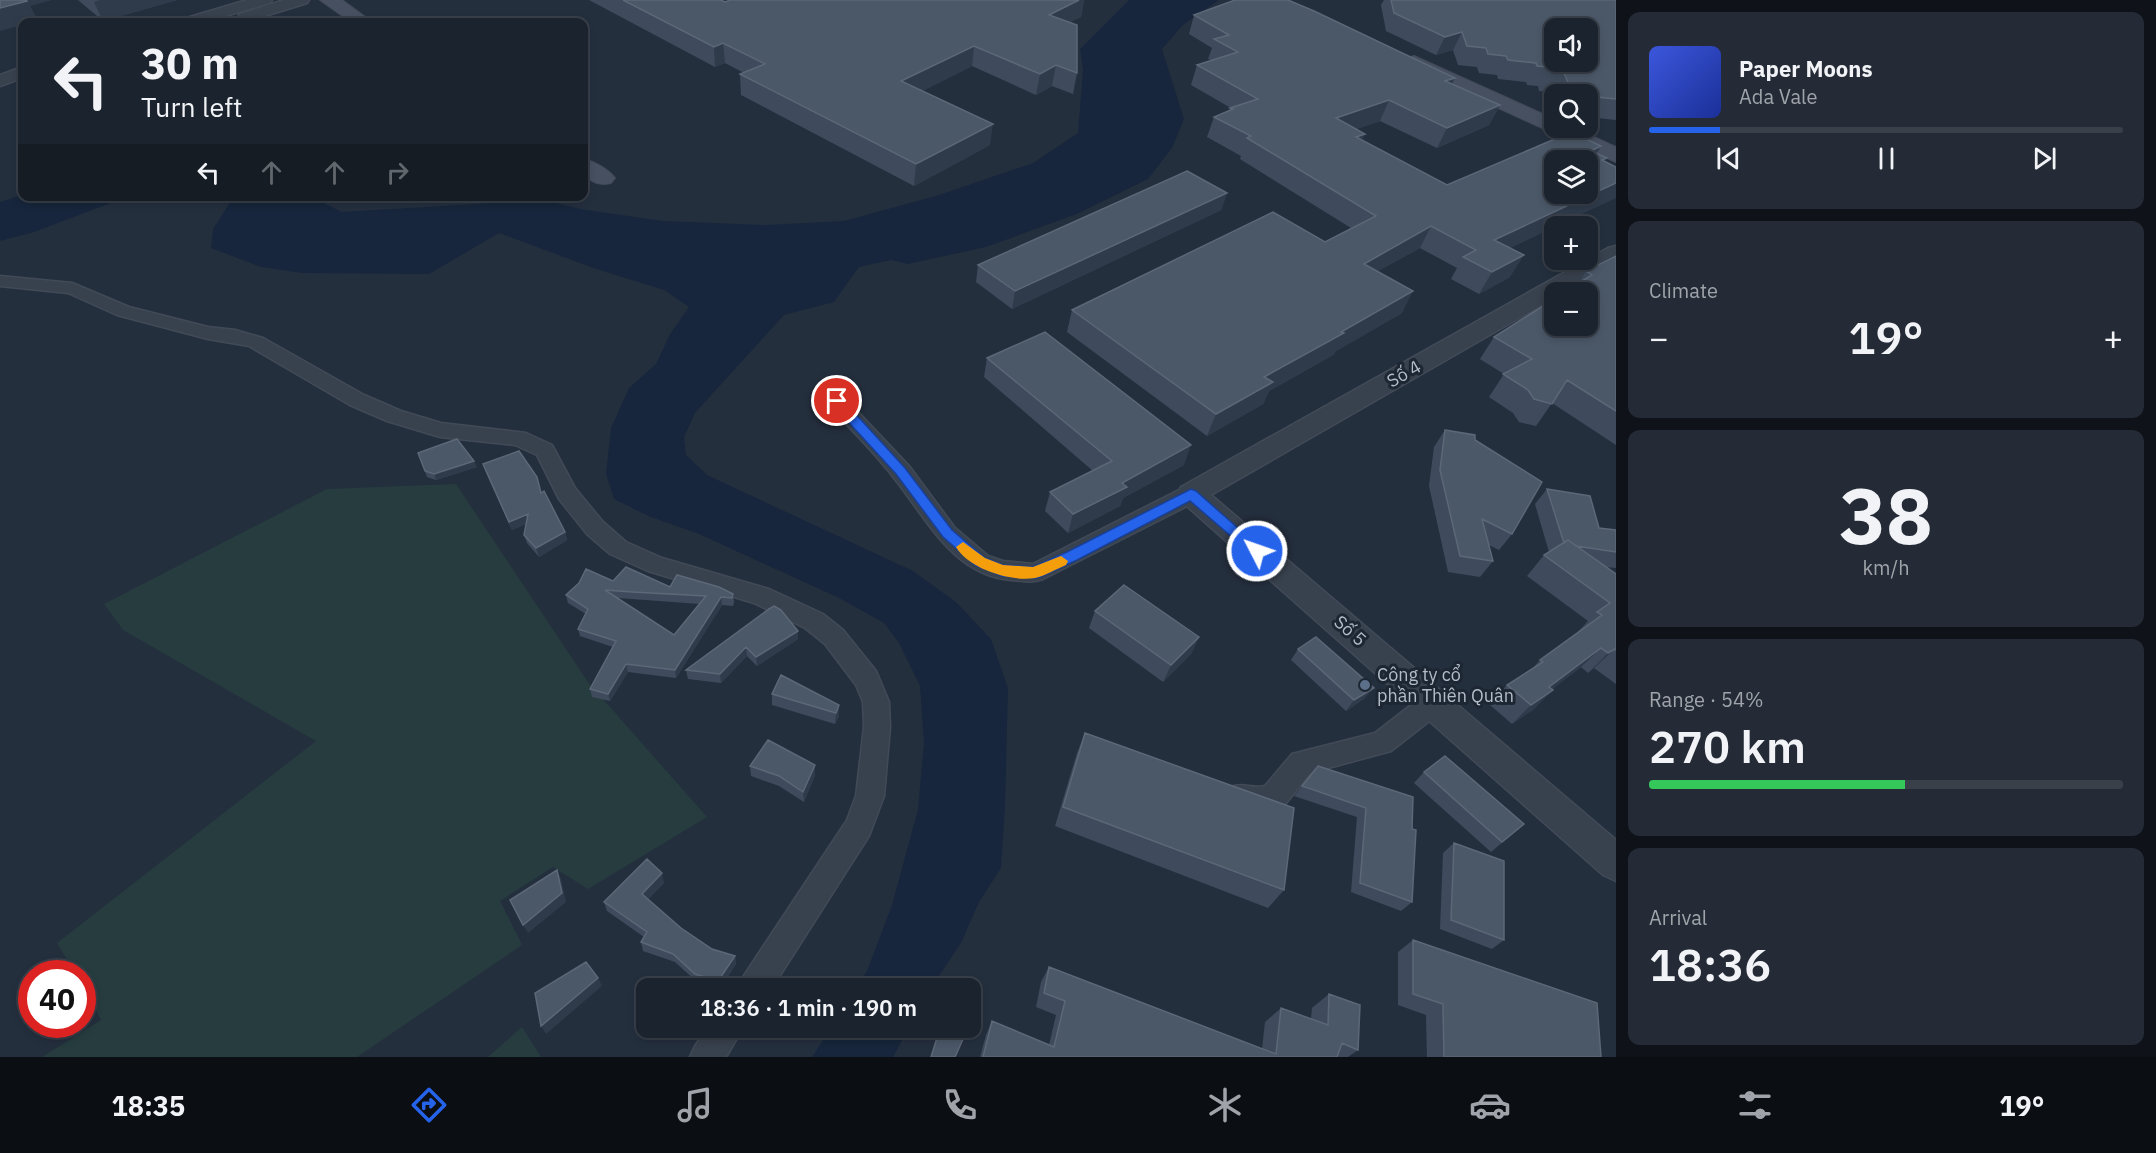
<!DOCTYPE html>
<meta charset="utf-8">
<style>
body{margin:0;font-family:"IBM Plex Sans",sans-serif;background:#242b36;color:#f1f3f6;height:100vh;display:flex;flex-direction:column;font-size:22px;white-space:nowrap}
*{box-sizing:border-box;margin:0}
p{font-size:20px;color:#a0a4aa}
.icon{flex:none;width:33px;height:33px;fill:none;stroke:currentColor;stroke-width:2;stroke-linecap:round;stroke-linejoin:round}
.map{position:relative;flex:1;overflow:hidden}
.side{display:flex;flex-direction:column;gap:12px;padding:12px;background:#0f1319;width:540px}
.side>*{flex:none}
.top-card{position:absolute;left:18px;top:18px;width:570px;height:183px;border-radius:12px;box-shadow:0 3px 9px #0003,0 0 0 2px #39404a;background:#1b232e;color:#f1f3f6;overflow:hidden}
.tools{position:absolute;left:1544px;top:18px;display:grid;gap:12px}
.tools a{display:grid;place-items:center;width:54px;height:54px;border-radius:12px;background:#1b232e;box-shadow:0 3px 9px #0003,0 0 0 2px #39404a;font-size:30px}
.speed{position:absolute;left:18px;top:960px;display:flex;gap:12px;font-size:30px;font-weight:700;text-align:center}
.speed>*{display:grid;place-content:center;width:78px;height:78px;border-radius:50%;background:#1b232e;box-shadow:0 3px 9px #0003,0 0 0 2px #39404a;line-height:1}
.speed .limit{border:9px solid #d22;background:#fff;color:#111}
.pin{position:absolute;display:grid;place-items:center;width:51px;height:51px;color:#fff;margin:-26px;border:3px solid #fff;border-radius:50%;box-shadow:0 2px 6px #0007}
.me{position:absolute;width:66px;margin:-33px;rotate:311deg;stroke-linejoin:round;filter:drop-shadow(0 0 4px #0008)}
.turn{display:flex;align-items:center;gap:21px;height:126px;padding:0 24px;font-size:27px}
.turn .icon{width:78px;height:78px;stroke-width:2.5}
.turn b{display:block;font-size:42px;line-height:51px}
.lanes{display:flex;align-items:center;height:57px;padding:0 24px;background:#0003;justify-content:center;gap:30px;direction:ltr}
.lanes .off{opacity:.35}
.big{font-size:45px;font-weight:600;line-height:1.1}
.side .card{flex:1;display:flex;flex-direction:column;justify-content:center;gap:9px;min-width:0;padding:0 21px;border-radius:12px;background:#242b36}
.side .dial{align-items:center;gap:0}
.dial b{font-size:78px;line-height:1}
.song{display:flex;align-items:center;gap:18px}
.cover{width:72px;height:72px;border-radius:9px;background:linear-gradient(135deg,hsl(230 70% 55%),hsl(230 70% 35%))}
.played{height:6px;border-radius:3px;background:linear-gradient(90deg,#2563eb 15%,#39404a 15%)}
.keys{display:flex;justify-content:space-around;direction:ltr}
.heat{display:flex;justify-content:space-between;align-items:center;font-size:33px;direction:ltr}
.charge{height:9px;border-radius:4px;background:linear-gradient(90deg,#34c759 54%,#39404a 0)}
.trip{position:absolute;left:636px;top:978px;width:345px;height:60px;border-radius:12px;background:#1b232e;box-shadow:0 3px 9px #0003,0 0 0 2px #39404a;font-weight:600;line-height:60px;text-align:center}
.tabs{display:flex;height:96px;justify-content:space-around;align-items:center;background:#0b0e12;color:#a0a4aa}
.tabs .icon{width:42px;height:42px}
.tabs .active{color:#2563eb}
.tabs b{font-size:27px;color:#f1f3f6}
main{display:flex;flex:1;min-height:0}
.map>svg:first-child{display:block}
.green{fill:#263c3f}
.water{fill:#17263c}
.lines{fill:none;stroke-linecap:round;stroke-linejoin:round}
.minor-casing{stroke:#414a57;stroke-width:3}
.tertiary-casing{stroke:#414a57;stroke-width:3}
.secondary-casing{stroke:#414a57;stroke-width:2}
.minor{fill:#38414e;fill-rule:evenodd}
.tertiary{fill:#38414e;fill-rule:evenodd}
.secondary{fill:#465061;fill-rule:evenodd}
.wall{fill:#3f4b5c;fill-rule:evenodd}
.shaded-wall{fill:#2f3b4b}
.building{fill:#4b5868;stroke:#5c6777;stroke-width:1.5;fill-rule:evenodd}
.route{fill:#2563eb;stroke:#184099;stroke-width:1.5}
.slow{fill:#f59e0b}
.service-dot{fill:#5c6f8a;stroke:#1d2633;stroke-width:2}
.labels{text-anchor:middle;stroke-width:6;stroke-linejoin:round;paint-order:stroke}
.street-label{font-size:18px;fill:#b4bcc9;stroke:#1d2633}
.poi-label{font-size:18px;fill:#b4bcc9;stroke:#1d2633;text-anchor:start}
</style>
<main>
<div class="map">
<svg width="1616" height="1057" viewBox="0 0 1616 1057">
<rect width="100%" height="100%" fill="#242f3e"/>
<!-- green -->
<path class="green" d="M456,484L588,682L707,817L588,889L553,867L500,901L522,945L357,1057H42L101,1020L83,987L82,974L75,973L57,943L316,741L123,630L104,604L327,489Z
M522,1027L541,1057H488Z"/>
<!-- water -->
<path class="water" d="M1129,0H1219L1183,25L1162,49L1184,119L1172,148L1148,179L1077,214L986,247L908,264L891,260L859,267L834,302L784,315L695,413L684,437L686,455L707,475L913,571L956,602L991,639L1008,688L1005,808L1001,868L979,902L961,943L931,988H856L867,971L892,905L918,809L924,743L920,686L899,643L884,623L839,598L699,534L648,516L614,499L606,474L611,428L629,388L656,364L670,334L689,307L664,290L596,269L499,233L429,274L302,273L261,267L211,248L213,229L234,196L320,197L324,203L342,212L545,200L580,209L663,221L766,225L844,221L939,195L1033,163L1078,133L1083,70L1080,49Z
M22,195V196L127,197L34,232L0,241V202Z
M831,1028H909L893,1057H812Z"/>
<g class="lines">
<!-- minor casing -->
<g class="minor-casing">
<path id="minor" d="M0,276L72,283L129,307L208,327L235,330L263,338L364,395L401,411L441,423L526,433L552,445L575,488L603,522L626,542L662,558L769,589L823,614L843,630L876,671L889,702L890,727L884,796L869,836L772,988H738L743,977L847,820L856,796L864,727L863,702L856,685L825,644L805,628L754,603L648,571L610,554L587,534L559,499L537,455L515,445L440,437L387,421L350,405L249,346L208,339L117,315L68,293L0,286Z
M836,394L843,396L909,466L955,528L988,556L1003,561L1033,564L1183,488L1191,486L1199,488L1202,494L1199,500L1043,579C1033,583 1023,581 1011,580C953,575 927,519 894,478C874,452 851,429 829,406L826,401L829,396Z
M1433,692L1442,695L1446,703L1442,711L1391,751L1310,773L1283,807L1255,814L1230,805L1226,796L1230,787C1244,782 1251,789 1265,786L1292,754L1375,733L1424,695Z
M708,1028H743L726,1057H690L695,1046Z"/>
</g>
<!-- tertiary casing -->
<g class="tertiary-casing">
<path id="tertiary" d="M247,0H272L270,3L205,22H181L183,19Z
M284,0H309L307,3L246,22L238,17L240,14Z
M22,67V78L0,86V75Z
M1616,246V262L1563,292H1554V298L1211,495L1616,840V881L1603,875L1181,501L1177,494L1181,487L1608,248Z"/>
</g>
<!-- secondary casing -->
<g class="secondary-casing">
<path id="secondary" d="M320,0H342L372,22H351Z
M1414,56L1554,119V128H1574L1616,147V162L1407,66L1404,62L1407,58Z
M584,159C595,162 608,169 615,178L611,183C599,186 593,182 584,176Z"/>
</g>
<!-- minor -->
<use href="#minor" class="minor"/>
<!-- tertiary -->
<use href="#tertiary" class="tertiary"/>
<!-- secondary -->
<use href="#secondary" class="secondary"/>
</g>
<!-- wall -->
<path class="wall" d="M78,0H177L103,21Z
M589,0H721L725,2L1084,0L1081,17L1069,22L1077,73L1073,94L1052,86L1036,95L972,66L922,91L990,145L914,186L741,95L740,74L744,73L725,63L715,67Z
M1384,0H1616V120L1587,117V94H1554V92L1539,91L1538,86L1527,85L1526,82L1498,79L1497,75L1479,73L1477,67L1458,65L1453,50L1436,55L1386,31L1381,5Z
M1194,15L1452,84L1500,105L1489,125L1437,148L1380,121L1356,129L1362,140L1447,185L1601,146L1554,227L1510,248V277L1479,294L1451,279L1457,268L1420,248L1378,271L1402,313L1336,351L1333,355L1269,391L1263,404L1207,436L1067,332L1072,310L1325,242L1351,228L1240,159L1241,156L1207,137L1214,117L1229,111L1231,108L1191,85L1197,65L1211,60L1208,59L1212,48L1189,34Z
M1227,193L1221,210L1012,309L976,282L978,265Z
M1616,256V445L1552,403L1536,426L1519,422L1513,413L1489,397L1504,374L1480,359L1494,337L1578,284L1586,271Z
M987,358L1184,465L1123,498L1120,506L1068,533L1045,511L1050,492L1093,471L984,377Z
M1445,430L1512,534L1499,550L1489,545L1493,561L1480,577L1448,572L1429,486L1434,447Z
M418,453L477,467L436,480L427,477Z
M483,464L541,493L565,532L567,540L539,557L527,543L524,535L526,524L512,530L486,473Z
M1547,489L1599,528L1616,530V568L1606,567L1616,574V684L1594,668L1588,673L1581,667L1552,689L1534,709L1512,724L1489,704L1507,685L1531,670L1540,660L1579,632H1578L1588,621L1527,576L1544,555L1549,552L1535,504Z
M613,581L733,594L734,602L733,606L722,605L676,678L628,672L610,701L592,697L590,689L613,647L580,636L578,629L586,614L568,603L566,595ZM618,598L700,604L674,635Z
M769,609L798,631V639L757,666L747,656L721,683L688,679L686,670Z
M1095,611L1199,637L1191,654L1163,682L1089,628Z
M1298,649L1365,698L1346,711L1291,660Z
M772,694L839,705V716L835,724L772,705Z
M1085,733L1284,890L1268,908L1055,826L1077,753Z
M815,765V775L804,802L779,786L751,776L750,766Z
M1318,766L1412,829V902L1401,911L1351,892L1357,817L1294,796Z
M1424,772L1524,824L1491,852L1414,783Z
M1454,843L1504,940L1492,949L1440,929L1443,853Z
M664,883L648,899L681,928L712,949L735,956L736,964L720,988H717L697,982L675,962L643,951L641,942L644,937L607,911L604,902Z
M1413,940L1601,1057H1427L1426,1015L1398,1005V952Z
M1049,967L1262,1049L1265,1022L1281,1008L1311,1019L1312,1008L1329,994L1358,1050L1348,1057H980L986,1035L992,1021L1049,1045L1056,1015L1036,1007L1041,982Z"/>
<!-- shaded-wall -->
<path class="shaded-wall" d="M19,0H52L30,6L38,20L30,22H22V25L0,31V8Z
M100,0H177L103,21L94,2Z
M1065,0H1084L1081,17L1045,35L1049,15Z
M1462,32L1453,50L1436,55L1445,37Z
M723,43L725,63L715,67L714,47Z
M974,46L972,66L900,102L901,81Z
M1056,65L1052,86L1036,95L1040,74Z
M1455,78L1445,98V81Z
M1389,100L1380,121L1328,139L1336,118Z
M1500,105L1489,125L1437,148L1447,128Z
M993,124L990,145L914,186L916,164Z
M1365,134L1356,155V137Z
M1601,146L1588,167L1591,151Z
M1616,183V198L1556,226H1554V227L1482,261L1494,240Z
M1227,193L1221,210L1012,309L1015,291Z
M1431,226L1420,248L1353,285L1364,264Z
M1524,255L1510,277L1479,294L1492,272Z
M1413,291L1402,313L1336,351L1333,355L1269,391L1263,404L1207,436L1216,414L1264,377L1341,332Z
M1191,445L1184,465L1123,498L1120,506L1068,533L1073,514L1122,483Z
M474,461L477,467L436,480L434,474Z
M528,514L530,522L512,530L509,522Z
M565,532L567,540L539,557L536,548Z
M721,597L722,605L676,678L675,670Z
M798,631V639L757,666L756,657Z
M1199,637L1191,654L1163,682L1171,665Z
M746,647L747,656L721,683L720,674Z
M1601,648L1581,667L1533,704L1553,690L1534,709L1512,724L1549,687Z
M1615,649L1594,668L1588,673L1608,653Z
M626,664L628,672L610,701L608,694Z
M1374,688L1365,698L1346,711L1354,700Z
M839,705V716L835,724L836,713Z
M815,765V775L804,802L803,792Z
M557,870L561,879L566,902L528,933L523,925Z
M662,873L664,883L645,903L642,894Z
M735,956L736,964L719,988L718,981Z
M598,978L602,986L546,1034L541,1026Z"/>
<!-- building -->
<path class="building" d="M0,0H26L27,1L0,8Z
M623,0H721L725,2L730,0H1079L1049,15L1077,25V73L1056,65L1040,74L974,46L901,81L993,124L916,164L740,74L765,64L723,43L714,47Z
M1235,0H1288L1314,11L1455,78L1445,81L1500,105L1447,128L1389,100L1336,118L1365,134L1356,137L1447,185L1571,132L1601,146L1591,151L1607,158L1602,160L1616,167V183L1494,240L1524,255L1492,272L1463,257L1476,250L1431,226L1364,264L1413,291L1341,332L1344,333L1264,377L1273,382L1216,414L1072,310L1273,212L1325,242L1376,216L1247,138L1251,136L1214,117L1233,109L1230,108L1258,99L1197,65L1238,52L1214,39L1229,35L1194,15ZM1554,160H1587V194H1554Z
M1391,0H1616V99L1587,96V94H1573L1564,73L1550,72L1548,67L1537,66L1536,63L1508,60L1506,56L1488,54L1486,48L1467,46L1462,32L1445,37L1394,13ZM1554,28H1587V62H1554Z
M1187,171L1227,193L1015,291L978,265Z
M1616,256V411L1567,380L1552,404L1534,399L1528,390L1503,374L1532,359L1494,337L1554,299V326H1587V292H1564L1592,275L1586,271Z
M1045,332L1191,445L1122,483L1127,487L1073,514L1050,492L1112,461L987,358Z
M1445,430L1475,435V440L1542,482L1512,534L1482,519L1493,561L1460,556L1440,470Z
M457,439L474,461L434,474L425,471L418,453Z
M519,451L537,477L541,493L544,491L565,532L536,548L524,535L528,514L509,522L483,464Z
M1547,489L1590,496L1599,528L1616,530V552L1576,546L1568,540L1564,543Z
M1568,540L1616,574V650L1615,649L1608,653L1601,648L1549,687L1553,690L1531,705L1507,685L1543,662L1540,660L1602,615L1597,612L1610,603L1544,555Z
M626,567L670,587L677,575L719,587L733,594L732,598L721,597L675,670L626,664L608,694L590,689L616,641L578,629L588,609L566,595L579,583L586,569L613,581ZM605,590L632,592L706,596L674,635Z
M1124,585L1199,637L1171,665L1095,611Z
M774,606L781,610L798,631L756,657L746,647L720,674L686,670L769,609Z
M1316,637L1374,688L1354,700L1298,649Z
M781,675L839,705L836,713L772,694Z
M1085,733L1294,808L1284,890L1063,807Z
M768,740L815,765L803,792L779,776L750,766Z
M1445,756L1524,824L1502,842L1424,772Z
M1318,766L1413,797L1412,829L1416,830L1412,902L1360,883L1366,808L1302,786Z
M1454,843L1504,861V940L1451,920Z
M647,859L662,873L642,894L681,928L712,949L735,956L718,981L695,974L673,954L641,942L647,932L604,902Z
M557,870L562,893L523,925L510,900Z
M1413,940L1597,1003L1601,1057H1444L1443,1004L1413,994Z
M586,962L598,978L541,1026L535,993Z
M1049,967L1276,1054L1281,1008L1328,1025L1329,994L1360,1005L1358,1050L1342,1043L1337,1057H983L992,1021L1054,1047L1065,1001L1044,993Z
M940,1028H968L955,1057H931Z"/>
<!-- route -->
<path class="route" d="M837,397L841,398L905,468L952,530L985,558L1003,565L1033,567L1067,552L1191,489L1196,491L1264,551L1257,557L1253,555L1190,501L1077,560L1040,577L1035,578L1002,576L975,565L943,537L896,474L832,404L830,401Z"/>
<!-- slow -->
<path class="slow" d="M963,542L985,558L1003,565L1033,567L1061,556L1068,561L1066,565C1056,569 1045,576 1035,578C1011,582 969,569 956,547Z"/>
<!-- markers -->
<circle class="service-dot" cx="1365" cy="685" r="6"/>
<g class="labels">
<!-- street labels -->
<g class="street-label">
<text transform="translate(1404 374) rotate(-30)" y="6">Số 4</text>
<text transform="translate(1350 631) rotate(41)" y="6">Số 5</text>
</g>
<!-- poi labels -->
<g class="poi-label">
<text x="1377" y="681">Công ty cổ<tspan x="1377" dy="21">phần Thiên Quân</tspan></text>
</g>
</g>
</svg>
<div class="tools">
<a><svg class="icon" aria-label="sound" viewBox="0 0 24 24"><path d="M4 9h4l5-4v14l-5-4H4zM17 9q2 3 0 6"/></svg></a>
<a><svg class="icon" aria-label="search" viewBox="0 0 24 24"><circle cx="10" cy="10" r="6"/><path d="M15 15l6 6"/></svg></a>
<a><svg class="icon" aria-label="layers" viewBox="0 0 24 24"><path d="M12 4l9 5-9 5-9-5zM3 14l9 5 9-5"/></svg></a>
<a>+</a>
<a>−</a>
</div>
<div class="speed"><div class="limit">40</div></div>
<div class="pin" style="left:837px;top:401px;background:#d93025"><svg class="icon" aria-label="arrive" viewBox="0 0 24 24"><path d="M6 21V4h12l-3 4 3 4H6"/></svg></div>
<svg class="me" style="left:1257px;top:551px" viewBox="-20 -20 40 40"><circle r="17" fill="#2563eb" stroke="#fff" stroke-width="3"/><path d="M0-11L8 9 0 5-8 9z" fill="#fff"/></svg>
<div class="trip">18:36 · 1 min · 190 m</div>
<div class="top-card">
<div class="turn"><svg class="icon" aria-label="left" viewBox="0 0 24 24"><path d="M17 20v-9H6M10 6l-5 5 5 5"/></svg><div><b>30 m</b>Turn left</div></div>
<div class="lanes"><svg class="icon" aria-label="left" viewBox="0 0 24 24"><path d="M17 20v-9H6M10 6l-5 5 5 5"/></svg><svg class="icon off" aria-label="ahead" viewBox="0 0 24 24"><path d="M12 20V5M6 11l6-6 6 6"/></svg><svg class="icon off" aria-label="ahead" viewBox="0 0 24 24"><path d="M12 20V5M6 11l6-6 6 6"/></svg><svg class="icon off" aria-label="right" viewBox="0 0 24 24"><path d="M7 20v-9h11M14 6l5 5-5 5"/></svg></div>
</div>
</div>
<section class="side">
<div class="card">
<div class="song"><i class="cover"></i><div><b>Paper Moons</b><p>Ada Vale</p></div></div>
<div class="played"></div>
<div class="keys"><svg class="icon" aria-label="previous" viewBox="0 0 24 24"><path d="M18 5L8 12l10 7zM5 5v14"/></svg><svg class="icon" aria-label="pause" viewBox="0 0 24 24"><path d="M8 5v14M16 5v14"/></svg><svg class="icon" aria-label="next" viewBox="0 0 24 24"><path d="M6 5l10 7-10 7zM19 5v14"/></svg></div>
</div>
<div class="card"><p>Climate</p>
<div class="heat"><a>−</a><b class="big">19°</b><a>+</a></div>
</div>
<div class="card dial"><b>38</b><p>km/h</p></div>
<div class="card"><p>Range · 54%</p><b class="big">270 km</b><div class="charge"></div></div>
<div class="card"><p>Arrival</p><b class="big">18:36</b></div>
</section>
</main>
<nav class="tabs">
<b>18:35</b>
<svg class="icon active" aria-label="directions" viewBox="0 0 24 24"><path d="M12 3l9 9-9 9-9-9zM9 14v-3h6M13 9l2 2-2 2"/></svg>
<svg class="icon" aria-label="music" viewBox="0 0 24 24"><path d="M9 18V5l10-2v13"/><circle cx="6" cy="18" r="3"/><circle cx="16" cy="16" r="3"/></svg>
<svg class="icon" aria-label="phone" viewBox="0 0 24 24"><path d="M5 4h4l2 5-3 2q2 4 5 5l2-3 5 2v4C11 20 4 13 5 4z"/></svg>
<svg class="icon" aria-label="climate" viewBox="0 0 24 24"><path d="M12 3v18M4 7l16 10M4 17L20 7"/></svg>
<svg class="icon" aria-label="car" viewBox="0 0 24 24"><path d="M5 17H2v-5l4-1 3-4h7l3 4 3 1v5h-3M9 17h6M6 11h13"/><circle cx="7" cy="17" r="2"/><circle cx="17" cy="17" r="2"/></svg>
<svg class="icon" aria-label="filters" viewBox="0 0 24 24"><path d="M4 7h16M4 17h16"/><circle cx="9" cy="7" r="2"/><circle cx="15" cy="17" r="2"/></svg>
<b>19°</b>
</nav>
